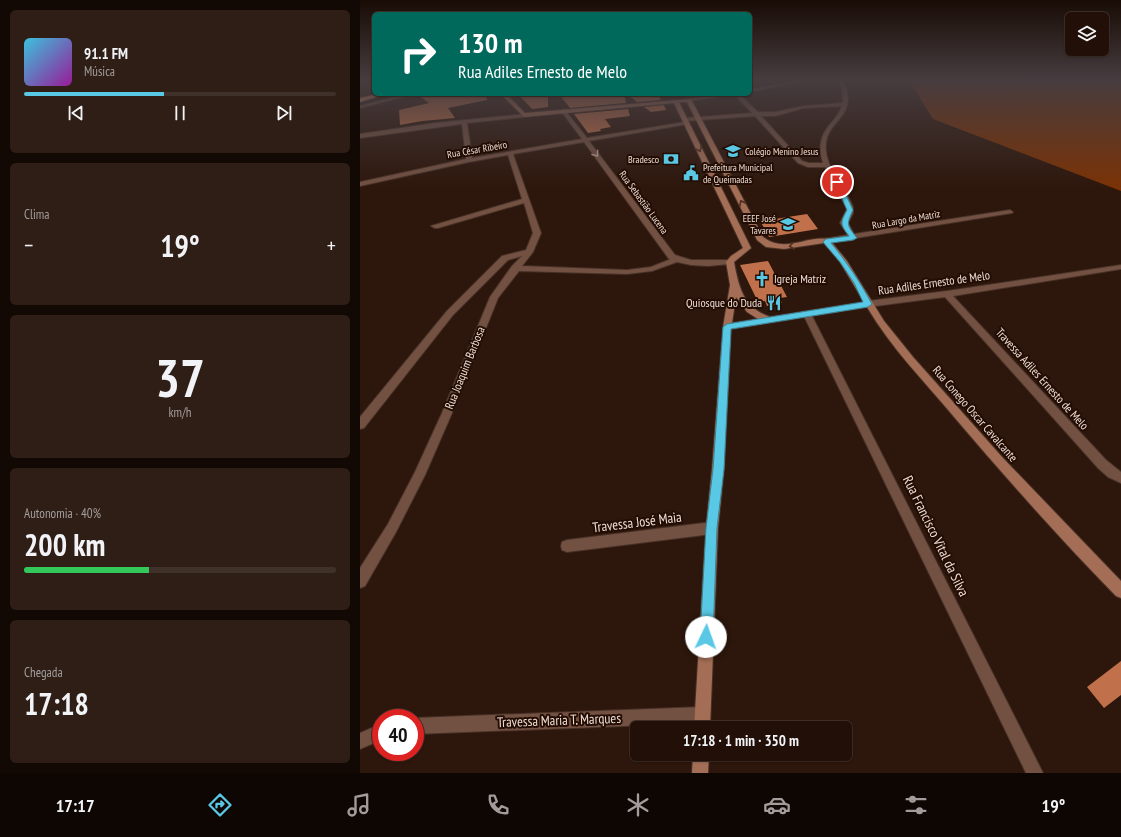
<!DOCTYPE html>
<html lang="pt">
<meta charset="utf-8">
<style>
body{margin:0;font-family:"PT Sans Narrow",sans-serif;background:#2e1e16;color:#f1f3f6;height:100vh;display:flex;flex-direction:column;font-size:15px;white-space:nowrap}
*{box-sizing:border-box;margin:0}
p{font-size:13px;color:#a29d9c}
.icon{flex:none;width:22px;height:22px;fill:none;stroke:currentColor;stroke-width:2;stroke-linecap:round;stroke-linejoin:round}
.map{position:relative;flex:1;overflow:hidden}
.side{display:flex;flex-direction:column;gap:10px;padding:10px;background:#130904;width:360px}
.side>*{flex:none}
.top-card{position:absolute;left:12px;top:12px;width:380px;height:84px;border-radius:6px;box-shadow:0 1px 3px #0004,0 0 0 1px #3f3029;background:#00695c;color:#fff;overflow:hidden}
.tools{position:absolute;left:705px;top:12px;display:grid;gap:8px}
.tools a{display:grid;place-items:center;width:44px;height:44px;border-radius:6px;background:#221008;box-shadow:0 1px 3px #0004,0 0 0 1px #3f3029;font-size:20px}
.speed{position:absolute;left:12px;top:709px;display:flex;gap:8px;font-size:20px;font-weight:700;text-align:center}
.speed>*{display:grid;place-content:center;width:52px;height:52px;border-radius:50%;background:#221008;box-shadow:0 1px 3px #0004,0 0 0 1px #3f3029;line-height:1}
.speed .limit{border:6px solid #d22;background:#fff;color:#111}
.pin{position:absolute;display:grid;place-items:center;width:34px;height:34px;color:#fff;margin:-17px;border:2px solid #fff;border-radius:50%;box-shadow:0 1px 4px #0007}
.me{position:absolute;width:44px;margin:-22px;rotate:3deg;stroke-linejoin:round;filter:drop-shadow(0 0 3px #0008)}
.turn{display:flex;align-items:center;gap:14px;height:84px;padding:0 20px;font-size:18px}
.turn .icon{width:52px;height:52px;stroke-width:2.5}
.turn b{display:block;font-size:28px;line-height:34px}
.big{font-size:30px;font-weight:800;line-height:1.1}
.side .widget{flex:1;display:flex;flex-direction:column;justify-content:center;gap:6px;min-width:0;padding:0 14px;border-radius:6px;background:#2e1e16}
.side .dial{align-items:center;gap:0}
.dial b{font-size:52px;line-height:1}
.song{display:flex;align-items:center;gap:12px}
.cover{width:48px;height:48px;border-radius:6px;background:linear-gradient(135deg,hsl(190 70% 55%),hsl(300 70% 35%))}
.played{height:4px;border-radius:2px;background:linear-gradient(90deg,#59c8e4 45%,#3f3029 45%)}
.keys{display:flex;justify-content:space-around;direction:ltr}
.heat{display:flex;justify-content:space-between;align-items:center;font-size:22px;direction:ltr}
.charge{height:6px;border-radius:3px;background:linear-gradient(90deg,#34c759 40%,#3f3029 0)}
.trip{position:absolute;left:270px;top:721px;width:222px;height:40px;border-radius:6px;background:#221008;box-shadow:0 1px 3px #0004,0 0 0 1px #3f3029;font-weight:800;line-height:40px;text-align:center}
.dock{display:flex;height:64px;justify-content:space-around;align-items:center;background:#0e0603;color:#a29d9c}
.dock .icon{width:28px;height:28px}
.dock .on{color:#59c8e4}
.dock b{font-size:18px;color:#f1f3f6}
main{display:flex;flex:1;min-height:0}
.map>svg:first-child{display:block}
.forest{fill:#7b3205}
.building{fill:#c0714b}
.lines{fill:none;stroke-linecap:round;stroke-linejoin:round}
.street-casing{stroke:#483227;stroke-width:2}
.secondary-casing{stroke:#483227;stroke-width:2}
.highway-casing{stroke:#483227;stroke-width:2}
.street{fill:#725142;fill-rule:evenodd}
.secondary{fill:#a36e55;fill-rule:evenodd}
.highway{fill:#eb9871;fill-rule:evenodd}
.oneway{stroke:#502f20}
.oneway2{stroke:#b69d93}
.route{fill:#59c8e4;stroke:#3a8294}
.labels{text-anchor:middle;stroke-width:4;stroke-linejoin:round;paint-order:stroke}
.far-street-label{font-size:10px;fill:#eddcd5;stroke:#230d03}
.far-poi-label{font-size:10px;fill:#eddcd5;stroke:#230d03;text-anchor:start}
.poi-label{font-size:12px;fill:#eddcd5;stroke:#230d03;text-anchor:start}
.street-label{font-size:12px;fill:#eddcd5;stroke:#230d03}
.near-street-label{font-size:14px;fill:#eddcd5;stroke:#230d03}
</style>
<main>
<section class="side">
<div class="widget">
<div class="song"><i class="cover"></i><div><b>91.1 FM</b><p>Música</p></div></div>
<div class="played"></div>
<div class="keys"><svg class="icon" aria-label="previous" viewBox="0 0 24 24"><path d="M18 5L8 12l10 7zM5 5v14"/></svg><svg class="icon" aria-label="pause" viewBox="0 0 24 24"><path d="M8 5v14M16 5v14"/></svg><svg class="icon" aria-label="next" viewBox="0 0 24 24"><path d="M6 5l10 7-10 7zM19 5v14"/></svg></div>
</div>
<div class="widget"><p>Clima</p>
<div class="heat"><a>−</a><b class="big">19°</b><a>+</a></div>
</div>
<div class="widget dial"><b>37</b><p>km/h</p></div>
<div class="widget"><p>Autonomia · 40%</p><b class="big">200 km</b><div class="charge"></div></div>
<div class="widget"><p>Chegada</p><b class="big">17:18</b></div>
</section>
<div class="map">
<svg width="761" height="773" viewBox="0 0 761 773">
<rect width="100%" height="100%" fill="#2d160b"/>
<!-- forest -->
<path class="forest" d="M549,80H761V191L573,119Z"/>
<!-- building -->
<path class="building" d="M57,94H126L127,100L88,108L95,118L62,121L40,125L39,110L69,103Z
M158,94H188V107L172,109Z
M199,94H264L266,103L210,108Z
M267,94H297L301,100L277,102Z
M304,105L306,110L291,112L284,107Z
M268,109L270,116L245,119L251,127L240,129L241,131L228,133L214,114Z
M447,214L458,229L409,237L398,217L412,215L415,219Z
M408,261L427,297L420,298L422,303L407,306L405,301L398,302L380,265Z
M761,661V695L744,708L727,687Z"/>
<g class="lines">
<!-- street casing -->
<g class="street-casing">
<path id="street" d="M437,80H448L390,92V90Z
M478,80H483C486,86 487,91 488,98C489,117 468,124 466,143C463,166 485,187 493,207V213L488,223L494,234L650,210L653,212L652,213L496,238L493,240L466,243L462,241L463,239L488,235L480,223L487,209L465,167H448L438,163L395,116L326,121L329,123L328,124L229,141L315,255L331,260H370L374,262L370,264L348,266L331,265L317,262L292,271L267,274L159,271L138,298L92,413L65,475L36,532L5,586L0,588V568L28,524L55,472L82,413L130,297L152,266L162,256L148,260L93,315L4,428L0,429V417L87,311L142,256L166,250L173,233L164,203L78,228H75L71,226L162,199L148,155L109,162L0,186V182L106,159L102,124L0,138V134L75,123L166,114V116L164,117L107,123L112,158L222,139L201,111L204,109L227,138L325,122L322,120L325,118L392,113L375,95L327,101L329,99L364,94H379L398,112H415L444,106L483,103L482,88ZM482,106C480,112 476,117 472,122C460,135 458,147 463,163H449L442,161L401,116H415L444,108ZM224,142L309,259H311L291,267L267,270L162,266L173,252L181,233L153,154Z
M46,94H54L0,108V106Z
M761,265V269L593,296L746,460L761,472V483L748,477L738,468L585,297L508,307L504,304L508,301L587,291Z
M447,311L451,314L683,773H666L443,314Z
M352,522L356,524L358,528L356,532L352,534L207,552L202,550L201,546L202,542L207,540Z
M342,707L348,709L350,715L348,721L342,723L55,734V718Z
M21,724V740L0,749V733Z"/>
</g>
<!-- secondary casing -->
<g class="secondary-casing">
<path id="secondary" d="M141,94H146L165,113L331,99L403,237C426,254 445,235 469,239L487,261L524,321L553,357L642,457L761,581V598L756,596C700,539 647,479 595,418C565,382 531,348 507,307L371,329L364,469L358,528L350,728H334L346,528L352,469L363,327L370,285L366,262L371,256L383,248L314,103L164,117ZM319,102H327L397,240L406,247L424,249L464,243L480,262L504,302L410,317C383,307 379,288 374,262L391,248ZM376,297L387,312L398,319L372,323Z
M333,754H349L348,773H332Z"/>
</g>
<!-- highway casing -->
<g class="highway-casing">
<path id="highway" d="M17,94H27L0,102V98Z"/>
</g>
<!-- street -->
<use href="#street" class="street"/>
<!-- secondary -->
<use href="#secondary" class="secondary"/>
<!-- highway -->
<use href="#highway" class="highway"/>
</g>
<!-- one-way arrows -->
<defs><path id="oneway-chevron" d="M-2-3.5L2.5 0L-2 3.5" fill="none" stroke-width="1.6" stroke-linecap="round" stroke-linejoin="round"/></defs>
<g class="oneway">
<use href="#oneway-chevron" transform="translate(339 149) rotate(64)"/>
<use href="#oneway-chevron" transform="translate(382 203) rotate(-117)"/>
<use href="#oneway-chevron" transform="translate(432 246) rotate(173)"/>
</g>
<use class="oneway2" href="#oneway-chevron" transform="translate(236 154) rotate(53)"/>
<!-- sky -->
<linearGradient id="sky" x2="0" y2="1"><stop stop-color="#190c06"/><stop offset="0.42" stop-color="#463c3f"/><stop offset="1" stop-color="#463c3f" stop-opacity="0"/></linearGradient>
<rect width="761" height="189" fill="url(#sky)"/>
<!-- route -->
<path class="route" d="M477,180L480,182L493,210C486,225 487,225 497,238L493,240L471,243C487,262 500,282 512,304L508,307L371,329L364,469L357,528L353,637L351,642L346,644L341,642L340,637L346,528L353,469L363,327L367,324L503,302L494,283L480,262L463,242L466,239L489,236C480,224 480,223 487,210L475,182Z"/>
<!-- icons -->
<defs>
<g id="school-bare" transform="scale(1.2)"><path d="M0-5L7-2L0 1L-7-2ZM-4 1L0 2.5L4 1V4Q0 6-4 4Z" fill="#59c8e4" stroke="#230d03" stroke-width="2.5" paint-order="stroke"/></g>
<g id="bank-bare" transform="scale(1.2)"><path d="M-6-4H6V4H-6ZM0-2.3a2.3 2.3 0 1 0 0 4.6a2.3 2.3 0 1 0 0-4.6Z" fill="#59c8e4" stroke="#230d03" stroke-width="2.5" paint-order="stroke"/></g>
<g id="civic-bare" transform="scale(1.2)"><path d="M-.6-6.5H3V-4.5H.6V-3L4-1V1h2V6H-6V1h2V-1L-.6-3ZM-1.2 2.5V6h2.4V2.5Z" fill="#59c8e4" stroke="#230d03" stroke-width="2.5" paint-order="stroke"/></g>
<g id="church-bare" transform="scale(1.2)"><path d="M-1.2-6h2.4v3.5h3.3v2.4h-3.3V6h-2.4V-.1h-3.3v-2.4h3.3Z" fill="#59c8e4" stroke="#230d03" stroke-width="2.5" paint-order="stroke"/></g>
<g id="restaurant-bare" transform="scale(1.2)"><path d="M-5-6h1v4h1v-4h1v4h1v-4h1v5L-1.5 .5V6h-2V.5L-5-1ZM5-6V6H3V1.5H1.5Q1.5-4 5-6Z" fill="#59c8e4" stroke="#230d03" stroke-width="2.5" paint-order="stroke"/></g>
</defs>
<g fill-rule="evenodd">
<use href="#school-bare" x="373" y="151"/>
<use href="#bank-bare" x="311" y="159"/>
<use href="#civic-bare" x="331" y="173"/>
<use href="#school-bare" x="428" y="224"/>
<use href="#church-bare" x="402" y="279"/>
<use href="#restaurant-bare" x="414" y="303"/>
</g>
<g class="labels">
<!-- far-street labels -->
<g class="far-street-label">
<text transform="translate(117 149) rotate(-10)" y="4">Rua César Ribeiro</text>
<text transform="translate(284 202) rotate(54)" y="4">Rua Sebastião Lucena</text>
<text transform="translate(546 219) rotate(-10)" y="4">Rua Largo da Matriz</text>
</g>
<!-- far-poi labels -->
<g class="far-poi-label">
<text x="385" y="155">Colégio Menino Jesus</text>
<text x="299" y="163" text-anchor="end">Bradesco</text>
<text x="343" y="171">Prefeitura Municipal<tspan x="343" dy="12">de Queimadas</tspan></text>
<text x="416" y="222" text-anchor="end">EEEF José<tspan x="416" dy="12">Tavares</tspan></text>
</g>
<!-- poi labels -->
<g class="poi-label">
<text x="414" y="283">Igreja Matriz</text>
<text x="402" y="307" text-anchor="end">Quiosque do Duda</text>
</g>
<!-- street labels -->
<g class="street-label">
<text transform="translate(574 283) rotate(-8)" y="4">Rua Adiles Ernesto de Melo</text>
<text transform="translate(105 368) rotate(-68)" y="4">Rua Joaquim Barbosa</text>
<text transform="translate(682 379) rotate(48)" y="4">Travessa Adiles Ernesto de Melo</text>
<text transform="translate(615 414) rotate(49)" y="4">Rua Conego Oscar Cavalcante</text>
</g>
<!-- near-street labels -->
<g class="near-street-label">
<text transform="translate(277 522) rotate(-7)" y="5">Travessa José Maia</text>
<text transform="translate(576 536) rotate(64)" y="5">Rua Francisco Vital da Silva</text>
<text transform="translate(199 720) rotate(-2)" y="5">Travessa Maria T. Marques</text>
</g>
</g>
</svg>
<div class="tools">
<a><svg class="icon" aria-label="layers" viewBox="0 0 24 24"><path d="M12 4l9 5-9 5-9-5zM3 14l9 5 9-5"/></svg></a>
</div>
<div class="speed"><div class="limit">40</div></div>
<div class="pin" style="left:477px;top:182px;background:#d93025"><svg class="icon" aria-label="arrive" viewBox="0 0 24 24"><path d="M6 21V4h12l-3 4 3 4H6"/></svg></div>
<svg class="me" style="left:346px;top:637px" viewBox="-20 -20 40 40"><circle r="19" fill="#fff"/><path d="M0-13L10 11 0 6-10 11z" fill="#59c8e4"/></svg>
<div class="trip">17:18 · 1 min · 350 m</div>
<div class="top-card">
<div class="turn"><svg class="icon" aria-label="right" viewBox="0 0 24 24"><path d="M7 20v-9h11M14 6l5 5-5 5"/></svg><div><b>130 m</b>Rua Adiles Ernesto de Melo</div></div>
</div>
</div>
</main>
<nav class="dock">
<b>17:17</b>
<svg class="icon on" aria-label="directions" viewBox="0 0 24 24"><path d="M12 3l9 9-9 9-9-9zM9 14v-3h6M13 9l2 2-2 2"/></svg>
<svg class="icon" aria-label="music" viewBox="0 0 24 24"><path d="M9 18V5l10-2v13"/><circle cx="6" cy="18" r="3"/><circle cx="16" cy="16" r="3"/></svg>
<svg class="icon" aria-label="phone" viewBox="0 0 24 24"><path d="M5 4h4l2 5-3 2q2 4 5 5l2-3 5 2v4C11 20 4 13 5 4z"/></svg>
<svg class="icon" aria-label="climate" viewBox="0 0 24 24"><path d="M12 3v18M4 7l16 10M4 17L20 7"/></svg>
<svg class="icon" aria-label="car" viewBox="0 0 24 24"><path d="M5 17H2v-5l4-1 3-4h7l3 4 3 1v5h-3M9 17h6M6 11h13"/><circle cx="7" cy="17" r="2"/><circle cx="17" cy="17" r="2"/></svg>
<svg class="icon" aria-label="filters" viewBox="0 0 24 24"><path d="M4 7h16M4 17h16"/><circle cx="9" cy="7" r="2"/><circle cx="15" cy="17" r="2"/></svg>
<b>19°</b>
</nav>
